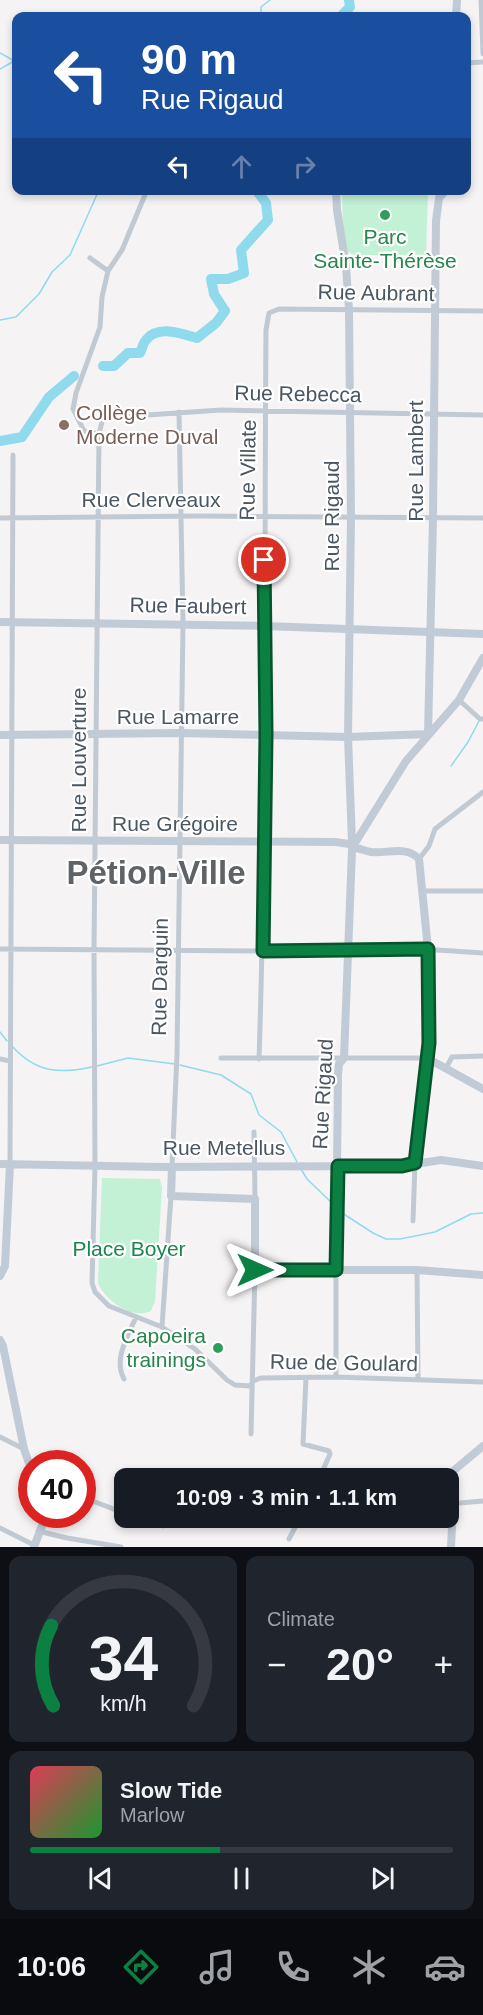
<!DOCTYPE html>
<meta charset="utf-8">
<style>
body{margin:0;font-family:Arial,sans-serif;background:#20242c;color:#f1f3f6;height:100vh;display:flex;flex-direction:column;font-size:22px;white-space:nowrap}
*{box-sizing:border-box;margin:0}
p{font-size:20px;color:#9ea1a6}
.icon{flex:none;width:33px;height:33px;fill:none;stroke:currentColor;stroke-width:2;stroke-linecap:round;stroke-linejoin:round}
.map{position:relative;height:1547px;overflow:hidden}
.drawer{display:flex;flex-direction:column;gap:9px;padding:9px;background:#0d0f14;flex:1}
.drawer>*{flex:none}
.hud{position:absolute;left:12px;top:12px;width:459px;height:183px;border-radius:12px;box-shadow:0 3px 9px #0003;background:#1a4fa0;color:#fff;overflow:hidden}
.speed{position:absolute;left:18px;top:1450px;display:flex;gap:12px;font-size:30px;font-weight:700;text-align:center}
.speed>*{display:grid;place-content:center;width:78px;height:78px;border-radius:50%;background:#171b24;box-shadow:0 3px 9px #0003;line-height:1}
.speed .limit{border:9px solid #d22;background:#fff;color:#111}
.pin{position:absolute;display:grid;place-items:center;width:51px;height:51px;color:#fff;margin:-26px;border:3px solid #fff;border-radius:50%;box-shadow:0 2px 6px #0007}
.me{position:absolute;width:66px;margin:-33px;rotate:90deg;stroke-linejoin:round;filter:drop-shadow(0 0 4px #0008)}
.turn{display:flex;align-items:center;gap:21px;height:126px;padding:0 30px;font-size:27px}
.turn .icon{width:78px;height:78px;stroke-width:2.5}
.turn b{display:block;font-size:42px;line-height:51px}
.lanes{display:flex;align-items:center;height:57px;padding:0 30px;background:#0003;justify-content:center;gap:30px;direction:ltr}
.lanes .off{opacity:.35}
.big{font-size:45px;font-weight:800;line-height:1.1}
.drawer .widget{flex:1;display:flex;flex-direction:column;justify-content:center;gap:9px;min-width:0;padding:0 21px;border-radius:12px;background:#20242c}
.drawer .dial{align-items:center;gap:0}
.dial svg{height:156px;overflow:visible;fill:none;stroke:#363941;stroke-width:7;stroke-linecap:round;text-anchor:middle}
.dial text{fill:#f1f3f6;stroke:none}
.song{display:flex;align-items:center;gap:18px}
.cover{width:72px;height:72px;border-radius:9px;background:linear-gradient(135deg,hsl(350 70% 55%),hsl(130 70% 35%))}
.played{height:6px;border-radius:3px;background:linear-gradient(90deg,#0b8043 45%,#363941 45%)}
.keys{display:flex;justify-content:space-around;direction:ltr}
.heat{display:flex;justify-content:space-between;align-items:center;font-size:33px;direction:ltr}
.drawer .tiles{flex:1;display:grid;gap:9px;grid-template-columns:1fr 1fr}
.widget:last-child{grid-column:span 2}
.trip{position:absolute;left:114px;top:1468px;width:345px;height:60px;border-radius:12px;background:#171b24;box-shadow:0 3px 9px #0003;font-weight:800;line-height:60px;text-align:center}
.tabs{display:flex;height:96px;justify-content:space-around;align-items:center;background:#090b0e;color:#9ea1a6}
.tabs .icon{width:42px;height:42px}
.tabs .active{color:#0b8043}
.tabs b{font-size:27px;color:#f1f3f6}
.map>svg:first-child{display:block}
.green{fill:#c3f1d5}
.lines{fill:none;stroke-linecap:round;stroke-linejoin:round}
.stream{stroke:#90daee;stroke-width:1.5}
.river{stroke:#90daee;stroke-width:10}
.street{stroke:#c1cad2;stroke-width:5}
.secondary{stroke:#c1cbd6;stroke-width:8}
.route-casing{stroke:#07532c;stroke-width:15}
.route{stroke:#0b8043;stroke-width:10}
.leisure-dot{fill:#2e9e5b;stroke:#fff;stroke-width:2}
.education-dot{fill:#8d6e63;stroke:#fff;stroke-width:2}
.labels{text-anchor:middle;stroke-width:4.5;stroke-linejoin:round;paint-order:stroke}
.leisure-label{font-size:21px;fill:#27864d;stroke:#fff}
.street-label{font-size:21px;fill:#4a5661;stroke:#fff}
.education-label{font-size:21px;fill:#785e54;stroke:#fff;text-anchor:start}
.park-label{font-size:21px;fill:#17864f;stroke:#fff}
.town-label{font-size:33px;font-weight:bold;fill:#5f6368;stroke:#fff}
</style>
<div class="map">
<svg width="483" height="1547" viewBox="0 0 483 1547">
<rect width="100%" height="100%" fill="#f5f3f3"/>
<!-- green -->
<path class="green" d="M342,191H428L426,255H354L348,252L343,238Z
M102,1178L160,1179L162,1188L155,1301L151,1311C132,1320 105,1300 98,1283Z"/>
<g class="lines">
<!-- stream -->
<path class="stream" d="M261,16V7L270,0
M0,53L16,62
M0,69L14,61
M0,320L16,317L39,294L52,272L70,255L99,190
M451,766L468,742L479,721
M0,1032L7,1041
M12,1046C36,1073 60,1074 92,1067
M180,1065L221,1075L251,1094L259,1115L281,1132L297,1162
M97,1066L128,1058L175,1064
M301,1169L307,1179L334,1205
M339,1211L373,1233L386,1239H400L435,1232L471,1214L483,1213"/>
<!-- river -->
<path class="river" d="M341,16L350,7L349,0
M103,366H114L128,353H140C142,349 143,343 146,340C158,324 182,334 197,338L216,323L225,311L214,294L211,279H228L244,273L241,250L268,220L266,203L256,190
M0,441L22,437L49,397L74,376"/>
<!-- street -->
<path class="street" d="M481,0L483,54
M466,63L483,62
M90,258L108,271
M483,415L221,410L103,418L99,434L94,950L95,1166L92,1283L95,1292L109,1306L162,1327L195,1349L227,1380L235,1385L250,1386L253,1381L261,1378L336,1377L483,1382
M99,434L84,431L73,409L76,393L100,327L102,297L108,271L122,250L147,190
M0,518L199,516L483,518
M459,700L480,719H483
M419,859L429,846L435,829L483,792
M423,891H483
M0,949L263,951L407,948L483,953
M221,1058H427L415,1163L413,1221
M0,1059L10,1061
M259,1059C267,816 264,573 266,330L269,313L279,309L483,311
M446,1068L452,1057L483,1056
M254,1132L255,1199
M10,1164L13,455
M172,1167L177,1054L183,624L179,412
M417,1270L418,1380
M162,1327L171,1196
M336,1377V1270
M306,1378L303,1444L329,1451L330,1454L319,1479
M124,1379C113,1359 128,1336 136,1317
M251,1434L255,1270
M0,1437L24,1449
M82,1497L124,1513
M448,1504L483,1501
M140,1518L163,1526
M343,1518L349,1525
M0,1528L34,1545
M38,1531L67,1538L121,1547
M289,1539L300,1518"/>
<!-- secondary -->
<path class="secondary" d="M456,16L457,0
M336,190L337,210L346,266L349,310L351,518L348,737L352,842
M0,622L265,626L483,634
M428,734L433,518L436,221L439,198L446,190
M0,735L181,733L348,737L428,734
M0,840L335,842L349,844
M355,843L406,761L459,700L483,658
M356,848C361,849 366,851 371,852C387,854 406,845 419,859L428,949L429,1043L427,1058L483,1089
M0,1164L162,1167L402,1166L441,1160L483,1166
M172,1167L171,1196L255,1199V1270H417L483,1275
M336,1270L338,1074L339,1064L344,1058L352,850
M0,1276L5,1266L10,1164
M0,1340L3,1346L24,1449L32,1472
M448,1479L452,1472L483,1446
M448,1510L452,1527L451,1547
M34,1547L43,1523L42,1515"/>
</g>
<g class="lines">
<!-- route casing -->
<g class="route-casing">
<path id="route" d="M255,1270H336L338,1166H402L415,1163L429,1043L428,949L263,951L266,735L264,560"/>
</g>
<!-- route -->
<use href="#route" class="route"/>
</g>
<!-- markers -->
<g class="leisure-dot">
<circle cx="385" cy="215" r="6"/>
<circle cx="218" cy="1348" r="6"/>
</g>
<circle class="education-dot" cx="64" cy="425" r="6"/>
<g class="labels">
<!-- leisure labels -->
<g class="leisure-label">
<text x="385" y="244">Parc<tspan x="385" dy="24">Sainte-Thérèse</tspan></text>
<text x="206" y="1343" text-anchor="end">Capoeira<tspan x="206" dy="24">trainings</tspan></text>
</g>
<!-- street labels -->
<g class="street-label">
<text transform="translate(376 293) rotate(1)" y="7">Rue Aubrant</text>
<text transform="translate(298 394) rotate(1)" y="7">Rue Rebecca</text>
<text transform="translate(416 461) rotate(-90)" y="7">Rue Lambert</text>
<text transform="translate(248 470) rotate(-89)" y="7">Rue Villate</text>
<text x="151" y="507">Rue Clerveaux</text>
<text transform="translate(332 516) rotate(-90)" y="7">Rue Rigaud</text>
<text transform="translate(188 606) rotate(1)" y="7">Rue Faubert</text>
<text x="178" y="724">Rue Lamarre</text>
<text transform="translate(79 760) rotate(-90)" y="7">Rue Louverture</text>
<text x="175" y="831">Rue Grégoire</text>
<text transform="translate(160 977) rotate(-89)" y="7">Rue Darguin</text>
<text transform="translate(323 1094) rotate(-87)" y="7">Rue Rigaud</text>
<text x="224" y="1155">Rue Metellus</text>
<text transform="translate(344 1363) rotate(1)" y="7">Rue de Goulard</text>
</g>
<!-- education labels -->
<g class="education-label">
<text x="76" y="420">Collège<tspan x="76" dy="24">Moderne Duval</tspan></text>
</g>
<!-- park labels -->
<g class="park-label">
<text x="129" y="1256">Place Boyer</text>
</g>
<!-- town labels -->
<g class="town-label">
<text x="156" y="884">Pétion-Ville</text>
</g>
</g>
</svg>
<div class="speed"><div class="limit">40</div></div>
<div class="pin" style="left:264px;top:560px;background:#d93025"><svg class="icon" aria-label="arrive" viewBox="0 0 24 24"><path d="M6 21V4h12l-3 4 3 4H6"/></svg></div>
<svg class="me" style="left:255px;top:1270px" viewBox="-20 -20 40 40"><path d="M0-17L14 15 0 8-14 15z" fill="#0b8043" stroke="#fff" stroke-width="4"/></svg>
<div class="trip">10:09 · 3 min · 1.1 km</div>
<div class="hud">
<div class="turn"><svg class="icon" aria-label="left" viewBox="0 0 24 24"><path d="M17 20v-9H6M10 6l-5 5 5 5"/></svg><div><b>90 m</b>Rue Rigaud</div></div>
<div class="lanes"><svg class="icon" aria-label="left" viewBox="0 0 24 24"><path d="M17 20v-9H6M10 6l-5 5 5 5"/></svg><svg class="icon off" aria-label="ahead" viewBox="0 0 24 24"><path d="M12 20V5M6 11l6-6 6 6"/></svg><svg class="icon off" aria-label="right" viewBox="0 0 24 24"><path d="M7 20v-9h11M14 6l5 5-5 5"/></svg></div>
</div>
</div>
<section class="drawer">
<div class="tiles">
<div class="widget dial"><svg viewBox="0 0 100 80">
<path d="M14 69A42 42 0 1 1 86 69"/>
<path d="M14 69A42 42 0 0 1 13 28" stroke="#0b8043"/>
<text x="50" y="56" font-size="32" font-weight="700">34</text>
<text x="50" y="72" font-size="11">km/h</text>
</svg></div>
<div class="widget"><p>Climate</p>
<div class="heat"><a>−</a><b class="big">20°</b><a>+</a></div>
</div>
<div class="widget">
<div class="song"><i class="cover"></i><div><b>Slow Tide</b><p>Marlow</p></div></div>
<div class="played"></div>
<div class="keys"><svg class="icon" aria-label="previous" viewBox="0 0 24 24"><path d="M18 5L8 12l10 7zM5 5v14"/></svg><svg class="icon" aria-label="pause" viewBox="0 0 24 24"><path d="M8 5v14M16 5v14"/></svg><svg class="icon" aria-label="next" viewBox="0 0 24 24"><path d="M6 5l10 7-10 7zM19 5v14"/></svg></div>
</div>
</div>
</section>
<nav class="tabs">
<b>10:06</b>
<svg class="icon active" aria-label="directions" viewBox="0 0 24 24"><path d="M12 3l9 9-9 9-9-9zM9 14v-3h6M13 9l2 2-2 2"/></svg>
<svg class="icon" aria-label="music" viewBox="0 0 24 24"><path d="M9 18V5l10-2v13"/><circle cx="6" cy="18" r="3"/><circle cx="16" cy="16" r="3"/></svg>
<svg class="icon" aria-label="phone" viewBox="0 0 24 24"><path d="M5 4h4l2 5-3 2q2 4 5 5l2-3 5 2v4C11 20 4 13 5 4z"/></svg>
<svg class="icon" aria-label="climate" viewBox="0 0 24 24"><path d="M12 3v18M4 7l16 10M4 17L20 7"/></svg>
<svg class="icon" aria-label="car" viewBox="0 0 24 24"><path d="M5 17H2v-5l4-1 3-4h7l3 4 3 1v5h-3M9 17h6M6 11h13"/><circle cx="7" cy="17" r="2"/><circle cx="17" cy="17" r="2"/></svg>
</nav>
